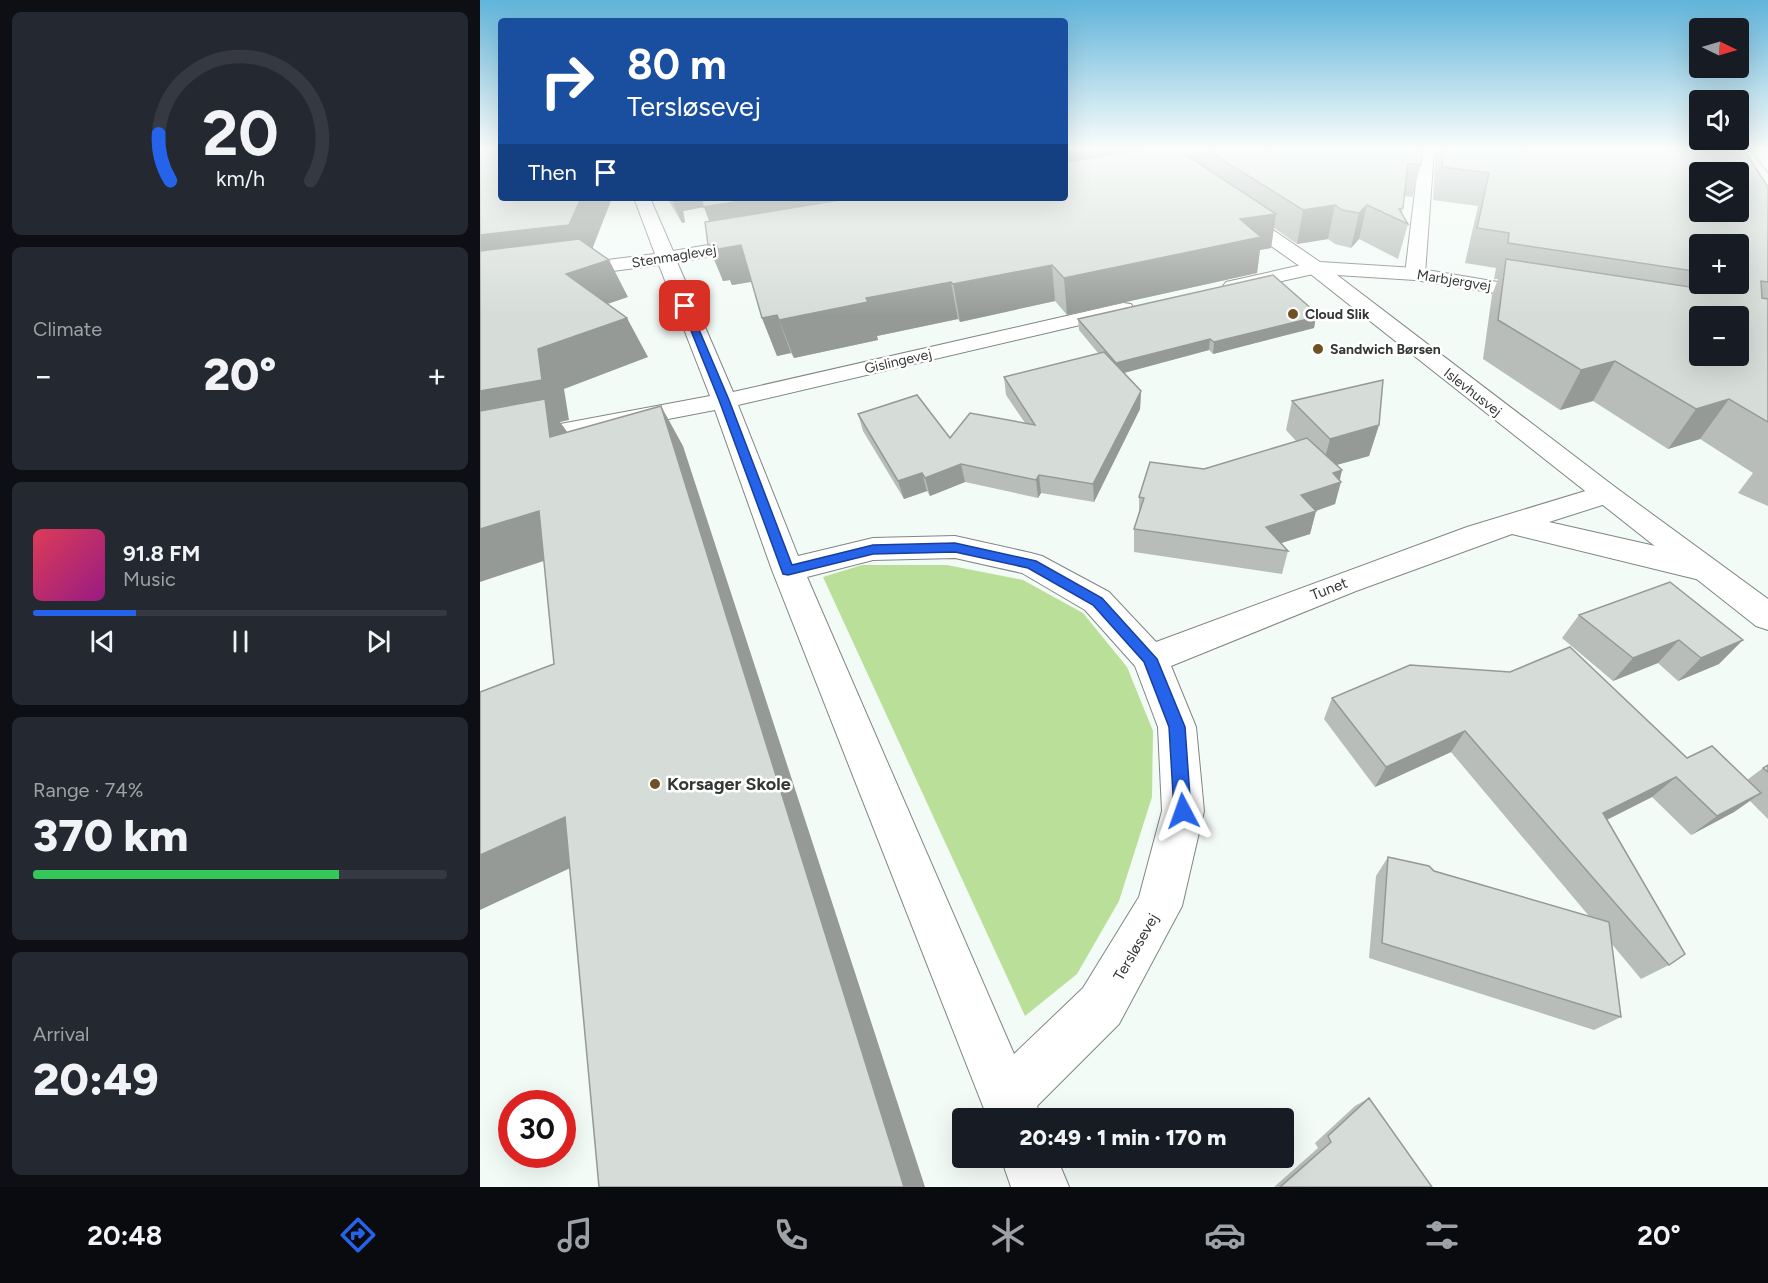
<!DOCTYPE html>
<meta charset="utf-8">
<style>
body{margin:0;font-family:Figtree,sans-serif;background:#242831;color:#f1f3f6;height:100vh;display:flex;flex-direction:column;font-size:22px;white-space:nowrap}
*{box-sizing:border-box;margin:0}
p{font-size:20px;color:#9ea1a6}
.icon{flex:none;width:33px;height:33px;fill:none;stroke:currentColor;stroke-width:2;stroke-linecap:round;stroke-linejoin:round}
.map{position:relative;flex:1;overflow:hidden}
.panel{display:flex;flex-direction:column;gap:12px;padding:12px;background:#0d0f14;width:480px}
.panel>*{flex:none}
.guide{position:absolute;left:18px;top:18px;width:570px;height:183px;border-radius:6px;box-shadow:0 6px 24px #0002;background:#1a4fa0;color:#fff;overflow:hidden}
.needle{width:39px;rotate:95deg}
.tools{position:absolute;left:1209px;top:18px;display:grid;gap:12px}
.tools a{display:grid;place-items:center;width:60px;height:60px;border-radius:6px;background:#171b24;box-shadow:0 6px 24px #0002;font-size:30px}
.speed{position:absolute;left:18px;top:1090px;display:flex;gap:12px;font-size:30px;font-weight:700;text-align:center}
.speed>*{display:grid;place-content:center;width:78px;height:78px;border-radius:50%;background:#171b24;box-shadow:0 6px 24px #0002;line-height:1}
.speed .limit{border:9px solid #d22;background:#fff;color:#111}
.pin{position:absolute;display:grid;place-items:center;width:51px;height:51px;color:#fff;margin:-26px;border-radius:12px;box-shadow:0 3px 9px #0006}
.me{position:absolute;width:66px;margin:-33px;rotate:356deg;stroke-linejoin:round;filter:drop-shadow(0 0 4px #0008)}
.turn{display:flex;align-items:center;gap:21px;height:126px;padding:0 30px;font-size:27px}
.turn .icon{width:78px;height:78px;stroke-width:2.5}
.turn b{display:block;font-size:42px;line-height:51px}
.then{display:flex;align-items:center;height:57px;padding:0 30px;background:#0003;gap:12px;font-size:22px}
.big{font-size:45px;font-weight:800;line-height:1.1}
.panel .tile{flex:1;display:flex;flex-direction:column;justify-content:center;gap:9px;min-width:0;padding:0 21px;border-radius:9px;background:#242831}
.panel .dial{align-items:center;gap:0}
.dial svg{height:156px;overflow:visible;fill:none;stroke:#363941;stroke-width:7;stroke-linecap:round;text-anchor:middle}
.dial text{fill:#f1f3f6;stroke:none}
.song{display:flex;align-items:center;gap:18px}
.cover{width:72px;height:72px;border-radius:9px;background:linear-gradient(135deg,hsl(350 70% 55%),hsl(310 70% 35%))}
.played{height:6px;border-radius:3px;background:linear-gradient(90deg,#2563eb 25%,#363941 25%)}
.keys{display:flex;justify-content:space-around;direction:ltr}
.heat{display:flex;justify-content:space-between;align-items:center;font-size:33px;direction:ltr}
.charge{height:9px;border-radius:4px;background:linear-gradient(90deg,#34c759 74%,#363941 0)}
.trip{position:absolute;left:472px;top:1108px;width:342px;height:60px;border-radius:6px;background:#171b24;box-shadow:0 6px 24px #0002;font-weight:800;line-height:60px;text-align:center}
.menu{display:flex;height:96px;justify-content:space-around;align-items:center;background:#090b0e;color:#9ea1a6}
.menu .icon{width:42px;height:42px}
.menu .current{color:#2563eb}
.menu b{font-size:27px;color:#f1f3f6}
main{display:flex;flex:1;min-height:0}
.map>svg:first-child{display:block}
.green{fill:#badf99}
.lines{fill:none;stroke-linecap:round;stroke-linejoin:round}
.street-casing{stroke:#7f8683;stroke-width:2}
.secondary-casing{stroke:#7f8683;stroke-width:2}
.street{fill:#fff;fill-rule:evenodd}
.secondary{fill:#fff;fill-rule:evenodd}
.wall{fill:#b8bdb9;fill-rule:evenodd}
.shaded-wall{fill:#969a96}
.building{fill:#d6dcd7;stroke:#969a96;stroke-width:1.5;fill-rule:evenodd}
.route{fill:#2563eb;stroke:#184099;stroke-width:1.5}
.poi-dot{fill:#705126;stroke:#fff;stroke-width:2}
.labels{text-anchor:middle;stroke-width:5;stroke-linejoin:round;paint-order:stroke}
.far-street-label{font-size:14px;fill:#343735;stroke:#fff}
.far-poi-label{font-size:14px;font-weight:bold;fill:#343735;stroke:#fff;text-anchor:start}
.street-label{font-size:15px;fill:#343735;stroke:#fff}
.near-poi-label{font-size:18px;font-weight:bold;fill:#343735;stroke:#fff;text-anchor:start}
</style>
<main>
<section class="panel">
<div class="tile dial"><svg viewBox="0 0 100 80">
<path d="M14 69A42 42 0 1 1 86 69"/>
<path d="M14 69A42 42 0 0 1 8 45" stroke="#2563eb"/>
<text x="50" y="56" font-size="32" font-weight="700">20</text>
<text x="50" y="72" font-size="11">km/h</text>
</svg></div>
<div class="tile"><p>Climate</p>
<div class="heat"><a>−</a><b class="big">20°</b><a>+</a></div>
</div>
<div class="tile">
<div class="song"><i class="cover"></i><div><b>91.8 FM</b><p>Music</p></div></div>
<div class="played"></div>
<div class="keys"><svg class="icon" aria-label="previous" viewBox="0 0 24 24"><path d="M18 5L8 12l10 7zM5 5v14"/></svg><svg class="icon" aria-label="pause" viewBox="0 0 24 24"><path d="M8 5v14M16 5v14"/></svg><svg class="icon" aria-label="next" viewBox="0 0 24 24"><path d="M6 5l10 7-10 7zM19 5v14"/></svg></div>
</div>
<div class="tile"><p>Range · 74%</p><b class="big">370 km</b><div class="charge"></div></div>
<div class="tile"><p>Arrival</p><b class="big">20:49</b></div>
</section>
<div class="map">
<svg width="1288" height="1187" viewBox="0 0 1288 1187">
<rect width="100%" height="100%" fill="#f3fbf7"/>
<!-- green -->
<path class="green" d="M382,565H467L543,580L603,613L647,667L673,731L672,797L639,901L597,974L545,1016L343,577Z"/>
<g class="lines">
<!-- street casing -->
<g class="street-casing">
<path id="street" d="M940,150H954L945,274L942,278H928L925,274Z
M1256,150H1270L1288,174V190L1282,188Z
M154,198H170L193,251L274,237L281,239L283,243L281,247L274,249L197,262L253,392L643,303L651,304L654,309L651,314L643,315L258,405L318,556L393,538L475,536L551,553L562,556L629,592L676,642L987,527L1125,485L1135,487L1139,494L1135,501L1069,522L1224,557L1235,561L1240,569L1235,577L1224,581L1032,534L876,591L691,666L716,727L724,811L702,906L639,1024L557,1106L562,1119H508L292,570L235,410L0,455V439L230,396L179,265L0,288V276L175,254ZM475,558L542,573L605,610L655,666L678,727L682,811L659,897L603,988L534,1054L327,577L393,560Z
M835,262L842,264L845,268L842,272L753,292L746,290L743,286L746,282Z
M521,1158H577L589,1187H531Z"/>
</g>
<!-- secondary casing -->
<g class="secondary-casing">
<path id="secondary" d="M756,208L762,209L840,262L935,268L1066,290L1069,294L1066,298L1059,300L935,280L857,275L1135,487L1288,599V630L1276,626L828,272L750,217L747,213L750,209Z"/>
</g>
<!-- street -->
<use href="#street" class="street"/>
<!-- secondary -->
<use href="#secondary" class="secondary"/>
</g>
<!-- wall -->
<path class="wall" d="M585,150H943L941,165L932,197L924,196L922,214L928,224L918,259L879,239L871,248L855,244L848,239L817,244L794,228L791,248L780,250L777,273L587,315L575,301L480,322L478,319L397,336L398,340L314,358L311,353L297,356L282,318L272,282L252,285L250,280L243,281L229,221L224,207L203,211L205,222L202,223L187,198H585Z
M956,150H1264L1288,187V506L1258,493L1273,473L1220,439L1188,449L1113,401L1080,410L1003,359L1012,295L1018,279H1014L1016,268L985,263L998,206L953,200ZM1220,244L1258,284H1220Z
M832,314L836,317L834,328L733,354L729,350L644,373L661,391L660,409L614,502L561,493L558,498L485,482L450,496L447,491L424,499L383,431L378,414L470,438L545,423L526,395L524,377L618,353L599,330L598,319Z
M812,401L899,425L889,456L856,465L862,470L855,504L836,511L830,534L800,543L808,551L802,574L654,552V529L659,514V497L724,469L817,442L806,430Z
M1190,582L1239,664L1198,681L1178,663L1133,681L1082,638L1099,615Z
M852,698L1207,758L1267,780L1283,768L1288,765V819L1270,801L1254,812L1211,835L1172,797L1127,820L1189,965L1161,979L1131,943L1141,1017L1114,1030L889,958L896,876L908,857L1109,916L971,752L895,787L844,719Z
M889,1098L952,1187H794L838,1148L835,1143L875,1106Z"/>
<!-- shaded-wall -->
<path class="shaded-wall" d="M585,150H676L585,181Z
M101,198H132L108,260L0,274V235Z
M191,198H488L237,241L224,207L203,211L205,222L202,223Z
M855,205L848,239L817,244L823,210Z
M887,205L879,239L871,248L879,213Z
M796,214L791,248L780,250L777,273L587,315L584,278L760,219Z
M236,244L261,245L275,281L252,285L250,280L243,281L228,245Z
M129,260L148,297L107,311L86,274Z
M572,265L575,301L480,322L473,284Z
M471,282L478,319L397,336L398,340L314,358L299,320L386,298Z
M833,310L832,318L836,317L834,328L733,354L734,342Z
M297,315L311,353L297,356L282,318Z
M147,318L168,357L84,389L89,420L80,422L93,440L0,437V391L58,349Z
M730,339L729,350L636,375V363Z
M1135,361L1113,401L1080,410L1101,370Z
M661,391L660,409L614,502L613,484Z
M1249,399L1220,439L1188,449L1216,409Z
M181,406L203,446L445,1187H424Z
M899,425L889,456L842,469L850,439Z
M481,464L485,482L450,496L445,478Z
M862,470L859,482H861L855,504L821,516L836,511L830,534L786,548V527L821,495L853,473Z
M442,473L447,491L424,499L418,481Z
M559,475L561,493L558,498L556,480Z
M59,511L91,552L0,582V529Z
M1199,640L1178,663L1133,681L1153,658Z
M1263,640L1239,664L1198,681L1221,658Z
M985,731L971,752L895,787L906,767Z
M1196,777L1172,797L1102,832L1123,813Z
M1281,793L1254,812L1211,835L1237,816Z
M85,817L129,850L0,910V855Z"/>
<!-- building -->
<path class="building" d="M0,150H21V198H101L89,225L0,235Z
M663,150H699L796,214L760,219L781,237L584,278L572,265L473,284L471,282L386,298L388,302L299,320L297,315L282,318L261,245L238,249L236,244L228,245L225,222L372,198H585V162Z
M727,150H943L941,165L928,163L923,208L919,209L928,224L887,205L879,213L862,210L855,205L823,210Z
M963,150H1264L1288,187V282L1281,281L1282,298L1288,299V422L1249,399L1216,409L1135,361L1101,370L1018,320L1026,259L1243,292L1246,290V284H1258V244H1220V272L1028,243L1029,233L997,228L1009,173L962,167ZM1220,172H1258V212H1220ZM1220,316H1258V356H1220Z
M222,198H280L223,207Z
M99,239L129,260L86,274L147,318L58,349L62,380L0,391V251Z
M793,275L833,310L829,311L836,317L734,342L730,339L636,363L598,319Z
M624,352L661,391L613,484L559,475L556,480L481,464L445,478L442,473L418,481L378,414L437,395L470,438L490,413L555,425L524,377Z
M903,380L899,425L850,439L812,401Z
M65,399L70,437L181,406L424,1187H119L85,817L0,855V692L74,664L59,511L0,529V411Z
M827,438L862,470L853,473L861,482L821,495L836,511L786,527L808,551L654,529L664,498L659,497L670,462L724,469Z
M1190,582L1263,640L1221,658L1199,640L1153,658L1099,615Z
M1090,647L1207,758L1232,746L1281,793L1237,816L1196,777L1123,813L1205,954L1189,965L985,731L906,767L852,698L930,665L1030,672Z
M1288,765V772L1283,768Z
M908,857L949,866L954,871L1129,922L1141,1017L902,943Z
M889,1098L952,1187H800L851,1142L848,1136Z"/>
<!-- sky -->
<linearGradient id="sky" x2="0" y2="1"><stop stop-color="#60b4da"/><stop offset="0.47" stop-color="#fafdfb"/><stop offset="1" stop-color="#fafdfb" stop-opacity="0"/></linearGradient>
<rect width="1288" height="316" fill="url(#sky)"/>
<!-- route -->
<path class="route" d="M202,304L209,306L249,400L312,565L393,545L475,543L556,561L622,598L677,659L705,727L711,811L709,816L703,819L697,816L694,811L689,727L664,662L613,605L548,568L475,552L393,554L308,575L303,574L239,400L201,306Z"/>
<!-- markers -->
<g class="poi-dot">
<circle cx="813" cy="314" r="6"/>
<circle cx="838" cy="349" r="6"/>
<circle cx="175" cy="784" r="6"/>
</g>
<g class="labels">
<!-- far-street labels -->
<g class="far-street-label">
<text transform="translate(194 256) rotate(-9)" y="5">Stenmaglevej</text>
<text transform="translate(974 280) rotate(9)" y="5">Marbjergvej</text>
<text transform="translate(418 361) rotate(-13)" y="5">Gislingevej</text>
<text transform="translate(993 392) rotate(38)" y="5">Islevhusvej</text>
</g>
<!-- far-poi labels -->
<g class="far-poi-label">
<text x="825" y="319">Cloud Slik</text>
<text x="850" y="354">Sandwich Børsen</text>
</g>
<!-- street labels -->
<g class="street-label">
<text transform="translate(849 589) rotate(-21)" y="5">Tunet</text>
<text transform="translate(656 947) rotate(-60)" y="5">Tersløsevej</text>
</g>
<!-- near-poi labels -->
<g class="near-poi-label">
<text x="187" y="790">Korsager Skole</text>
</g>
</g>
</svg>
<div class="tools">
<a><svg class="needle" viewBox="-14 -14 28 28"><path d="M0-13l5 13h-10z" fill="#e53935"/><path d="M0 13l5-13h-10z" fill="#9ea1a6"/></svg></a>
<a><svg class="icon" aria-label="sound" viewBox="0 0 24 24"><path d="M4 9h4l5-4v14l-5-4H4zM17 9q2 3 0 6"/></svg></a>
<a><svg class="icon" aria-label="layers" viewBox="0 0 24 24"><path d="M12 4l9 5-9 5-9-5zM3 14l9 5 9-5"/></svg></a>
<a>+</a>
<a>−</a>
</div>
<div class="speed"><div class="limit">30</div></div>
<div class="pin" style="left:205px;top:306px;background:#d93025"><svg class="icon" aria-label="arrive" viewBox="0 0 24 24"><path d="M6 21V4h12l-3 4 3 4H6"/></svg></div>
<svg class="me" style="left:703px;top:811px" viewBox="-20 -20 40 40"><path d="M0-17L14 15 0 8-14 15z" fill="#2563eb" stroke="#fff" stroke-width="4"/></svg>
<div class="trip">20:49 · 1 min · 170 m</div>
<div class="guide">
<div class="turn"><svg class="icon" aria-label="right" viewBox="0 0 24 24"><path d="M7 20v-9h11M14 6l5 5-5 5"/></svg><div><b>80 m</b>Tersløsevej</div></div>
<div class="then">Then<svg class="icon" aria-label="arrive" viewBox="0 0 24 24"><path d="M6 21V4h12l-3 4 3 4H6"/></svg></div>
</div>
</div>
</main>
<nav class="menu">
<b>20:48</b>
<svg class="icon current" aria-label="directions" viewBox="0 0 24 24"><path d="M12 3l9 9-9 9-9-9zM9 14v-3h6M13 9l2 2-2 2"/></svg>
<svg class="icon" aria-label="music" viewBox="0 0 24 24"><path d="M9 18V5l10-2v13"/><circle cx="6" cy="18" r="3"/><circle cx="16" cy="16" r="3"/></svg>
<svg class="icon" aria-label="phone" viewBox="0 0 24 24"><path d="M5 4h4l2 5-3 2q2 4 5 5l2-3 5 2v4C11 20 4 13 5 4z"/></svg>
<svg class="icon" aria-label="climate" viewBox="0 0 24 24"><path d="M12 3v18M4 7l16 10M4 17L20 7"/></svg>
<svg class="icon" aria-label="car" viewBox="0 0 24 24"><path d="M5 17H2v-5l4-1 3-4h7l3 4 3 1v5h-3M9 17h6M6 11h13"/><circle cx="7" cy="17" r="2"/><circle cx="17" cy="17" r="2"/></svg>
<svg class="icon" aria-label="filters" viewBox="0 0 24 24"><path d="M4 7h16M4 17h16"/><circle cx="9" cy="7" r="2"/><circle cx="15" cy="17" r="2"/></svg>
<b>20°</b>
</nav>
